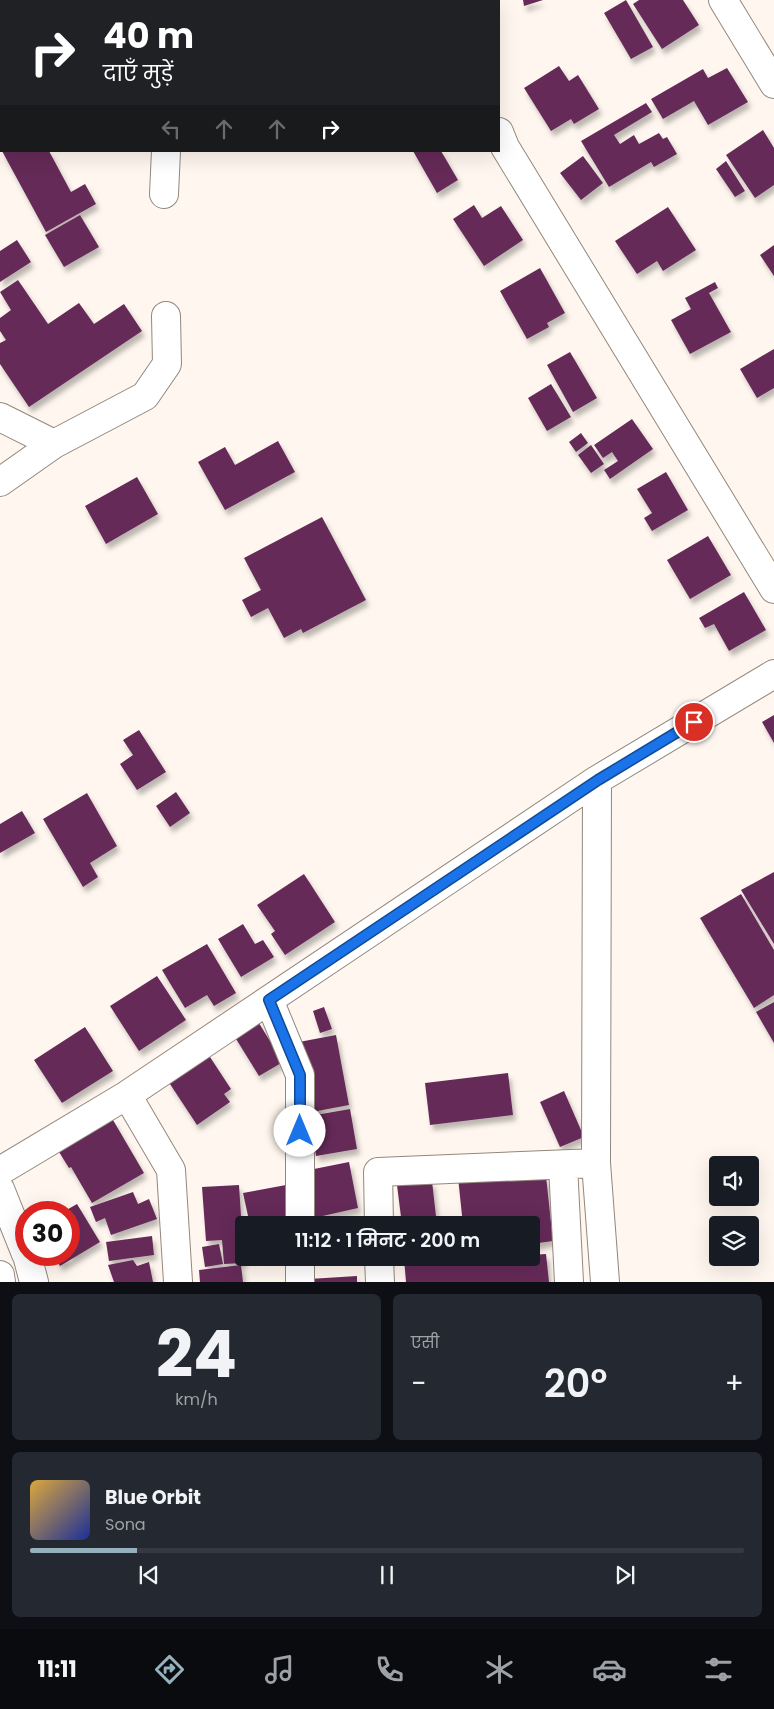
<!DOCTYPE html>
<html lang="hi">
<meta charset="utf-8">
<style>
body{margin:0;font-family:Poppins,"Noto Sans Devanagari",sans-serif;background:#242831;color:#f1f3f6;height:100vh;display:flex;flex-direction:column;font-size:19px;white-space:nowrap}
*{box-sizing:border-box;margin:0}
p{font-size:16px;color:#9ea1a6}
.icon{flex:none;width:28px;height:28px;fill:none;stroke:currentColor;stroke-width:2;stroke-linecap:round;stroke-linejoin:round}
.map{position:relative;height:1282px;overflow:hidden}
.details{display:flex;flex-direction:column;gap:12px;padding:12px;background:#0d0f14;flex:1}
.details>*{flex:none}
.banner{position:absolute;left:0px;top:0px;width:500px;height:152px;box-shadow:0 5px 20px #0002;background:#202124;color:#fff;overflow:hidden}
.controls{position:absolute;left:709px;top:1156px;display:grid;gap:10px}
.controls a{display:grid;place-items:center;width:50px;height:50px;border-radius:5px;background:#171b24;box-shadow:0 5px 20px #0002;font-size:25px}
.speed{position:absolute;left:15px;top:1201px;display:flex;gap:10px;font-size:25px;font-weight:700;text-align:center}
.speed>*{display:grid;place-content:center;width:65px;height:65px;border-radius:50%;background:#171b24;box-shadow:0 5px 20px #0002;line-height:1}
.speed .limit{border:8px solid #d22;background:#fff;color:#111}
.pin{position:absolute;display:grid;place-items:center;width:42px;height:42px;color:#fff;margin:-21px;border:2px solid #fff;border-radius:50%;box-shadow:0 1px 5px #0007}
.me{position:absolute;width:55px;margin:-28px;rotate:0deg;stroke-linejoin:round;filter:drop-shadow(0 0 4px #0008)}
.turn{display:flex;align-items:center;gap:18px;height:105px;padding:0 20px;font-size:22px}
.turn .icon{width:65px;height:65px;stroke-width:2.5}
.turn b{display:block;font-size:35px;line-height:42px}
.lanes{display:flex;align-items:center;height:48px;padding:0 20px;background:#0003;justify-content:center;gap:25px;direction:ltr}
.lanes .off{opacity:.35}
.big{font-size:38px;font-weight:600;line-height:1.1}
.details .widget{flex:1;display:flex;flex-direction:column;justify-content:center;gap:8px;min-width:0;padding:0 18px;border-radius:8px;background:#242831}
.details .dial{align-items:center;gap:0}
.dial b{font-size:65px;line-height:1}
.song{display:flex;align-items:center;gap:15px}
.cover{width:60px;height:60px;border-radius:8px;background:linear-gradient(135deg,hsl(40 70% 55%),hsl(230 70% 35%))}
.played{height:5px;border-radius:2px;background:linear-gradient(90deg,#94b1bd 15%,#363941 15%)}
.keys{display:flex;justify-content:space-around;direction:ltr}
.heat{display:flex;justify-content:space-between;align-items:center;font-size:28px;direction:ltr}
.details .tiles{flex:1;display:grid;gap:12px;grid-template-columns:1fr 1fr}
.widget:last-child{grid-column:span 2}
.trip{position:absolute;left:235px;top:1216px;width:305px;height:50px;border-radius:5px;background:#171b24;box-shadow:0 5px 20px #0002;font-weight:600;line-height:50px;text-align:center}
.tabs{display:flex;height:80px;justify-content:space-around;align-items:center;background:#090b0e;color:#9ea1a6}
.tabs .icon{width:35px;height:35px}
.tabs .selected{color:#94b1bd}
.tabs b{font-size:22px;color:#f1f3f6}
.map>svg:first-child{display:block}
.building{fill:#652b59;filter:url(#shadow)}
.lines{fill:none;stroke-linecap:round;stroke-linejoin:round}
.minor-casing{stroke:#93877c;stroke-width:30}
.major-casing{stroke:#93877c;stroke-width:30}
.minor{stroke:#fff;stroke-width:28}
.major{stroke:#fff;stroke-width:28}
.route-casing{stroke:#114b97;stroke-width:12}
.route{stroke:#1a73e8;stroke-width:9}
</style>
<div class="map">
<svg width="774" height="1282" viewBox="0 0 774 1282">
<defs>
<filter id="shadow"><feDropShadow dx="3" dy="5.5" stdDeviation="2.5" flood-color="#0004"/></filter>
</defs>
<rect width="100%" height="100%" fill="#fff7ef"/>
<!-- building -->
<path class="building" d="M523,0H543L524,6Z
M626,0L653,47L631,59L604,13Z
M639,0H683L699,25L662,49L633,4Z
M559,66L569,81L578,75L599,109L574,124L571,119L551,131L524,88Z
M727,68L748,102L708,125L694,101L663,119L651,99L703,69L708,78Z
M646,103L652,112L614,135L620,144L634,135L639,144L659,133L663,139L667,137L677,154L654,167L651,162L609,187L581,141Z
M763,130L774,148V185L755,198L726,155Z
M2,151H49L71,192L85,184L96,204L46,232Z
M413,151H441L458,180L437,193Z
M583,156L603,183L581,200L560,173Z
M726,161L745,191L735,197L716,169Z
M474,205L482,218L501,206L523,240L484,266L453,219Z
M668,207L696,250L663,271L657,261L637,274L615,241Z
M80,215L99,247L64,267L45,235Z
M17,240L31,262L0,282V251Z
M774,245V276L760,255Z
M540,268L565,313L547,323L549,327L527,339L500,291Z
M18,280L48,324L79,303L94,324L124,304L142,331L29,407L0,364V343L6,340L0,331V318L11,310L0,292Z
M715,282L718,288L709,293L731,332L690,354L671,320L691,309L685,298Z
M774,349V388L757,398L740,369Z
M570,352L597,398L573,412L547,365Z
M551,384L571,417L547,431L528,398Z
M632,419L653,449L610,479L604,470L618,461L612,452L603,458L594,445Z
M581,433L588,443L576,452L569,442Z
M278,441L295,472L225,510L198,462L225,447L235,465Z
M591,445L604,464L591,473L578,455Z
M666,472L688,510L652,531L644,518L652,513L637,489Z
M137,477L158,514L106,544L85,506Z
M322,517L366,600L303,633L301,629L284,638L268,608L251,617L242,600L261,590L244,558Z
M708,536L731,575L690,599L667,560Z
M744,592L766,630L729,651L714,624L705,628L699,618Z
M774,715V743L762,722Z
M139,730L166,772L137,790L120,764L133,755L123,740Z
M176,792L190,813L170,827L156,806Z
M87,793L117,846L90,863L98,877L83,887L43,819Z
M22,811L35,833L0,853V824Z
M774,872V944L741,890Z
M304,874L335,922L285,955L271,934L275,931L257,905Z
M741,894L774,950V995L754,1008L700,918Z
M243,924L255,944L263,940L274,957L241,977L218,939Z
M207,944L236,993L214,1006L207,995L185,1008L162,970Z
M157,976L186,1020L139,1051L110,1006Z
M774,1002V1043L756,1012Z
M324,1007L332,1029L320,1033L313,1011Z
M257,1020L283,1062L259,1076L233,1034Z
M85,1027L113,1071L62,1103L34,1060Z
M336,1035L349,1105L312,1112L299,1042Z
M208,1054L231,1089L224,1094L230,1102L197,1125L168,1081Z
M508,1073L513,1115L430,1125L425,1083Z
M564,1091L584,1137L560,1147L540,1102Z
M350,1109L357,1149L316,1156L310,1116Z
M113,1120L144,1173L92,1203L71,1167L69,1168L59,1152Z
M349,1162L358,1208L314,1218L304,1171Z
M546,1176L553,1241L531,1244V1225H463L458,1177Z
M432,1181L437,1225H402L397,1185Z
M239,1185L244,1263L224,1264L222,1240L206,1241L202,1187Z
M286,1185L293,1221L273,1225H250L243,1193Z
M133,1192L138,1204L149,1199L157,1219L111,1235L105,1218L96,1222L90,1207Z
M77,1204L100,1242L60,1266L54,1255H69V1227L71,1226L69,1223V1212H63Z
M152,1236L154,1255L109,1261L106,1242Z
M219,1244L223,1264L205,1267L202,1247Z
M546,1254L549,1282H406L404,1258H531V1255Z
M133,1260L137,1266L149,1262L153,1282H114L108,1265Z
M241,1265L243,1282H200L199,1270Z
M357,1276V1282H309V1279Z"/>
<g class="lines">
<!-- minor casing -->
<g class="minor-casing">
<path id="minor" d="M113,0L114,1
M481,0V1
M723,0L774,84
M499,132L505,147L774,589
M164,194L166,151
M0,417L54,444L145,396L167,364L166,316
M0,482L54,444
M269,1000L300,1075V1225
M127,1095L171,1170L178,1282
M563,1165L569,1282
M0,1171L127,1095L597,780
M379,1225L378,1172L596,1163
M300,1258V1282
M379,1258L380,1282
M605,1282L596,1163L597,780L774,674"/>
</g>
<!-- major casing -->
<g class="major-casing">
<path id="major" d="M0,1189L26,1254
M27,1255L34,1282
M0,1275L1,1282"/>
</g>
<!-- minor -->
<use href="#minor" class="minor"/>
<!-- major -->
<use href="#major" class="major"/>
</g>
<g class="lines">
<!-- route casing -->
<g class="route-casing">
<path id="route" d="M300,1131V1075L269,1000L598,780L694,722"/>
</g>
<!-- route -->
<use href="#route" class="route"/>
</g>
</svg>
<div class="controls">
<a><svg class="icon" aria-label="sound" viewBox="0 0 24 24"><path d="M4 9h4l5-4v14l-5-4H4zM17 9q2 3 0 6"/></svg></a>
<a><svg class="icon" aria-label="layers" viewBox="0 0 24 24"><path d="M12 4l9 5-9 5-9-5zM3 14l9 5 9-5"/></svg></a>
</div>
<div class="speed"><div class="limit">30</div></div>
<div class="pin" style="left:694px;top:722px;background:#d93025"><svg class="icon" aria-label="arrive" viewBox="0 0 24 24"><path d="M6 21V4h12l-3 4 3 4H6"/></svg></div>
<svg class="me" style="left:300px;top:1131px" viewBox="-20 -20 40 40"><circle r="19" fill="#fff"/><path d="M0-13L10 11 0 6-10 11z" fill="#1a73e8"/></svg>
<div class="trip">11:12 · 1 मिनट · 200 m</div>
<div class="banner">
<div class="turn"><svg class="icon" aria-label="right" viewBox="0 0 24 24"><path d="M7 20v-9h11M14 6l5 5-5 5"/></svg><div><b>40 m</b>दाएँ मुड़ें</div></div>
<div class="lanes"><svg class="icon off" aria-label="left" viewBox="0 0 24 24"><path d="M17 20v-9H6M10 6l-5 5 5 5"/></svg><svg class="icon off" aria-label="ahead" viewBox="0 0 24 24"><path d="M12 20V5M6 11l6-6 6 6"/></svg><svg class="icon off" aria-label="ahead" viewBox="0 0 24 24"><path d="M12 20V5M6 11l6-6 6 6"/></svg><svg class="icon" aria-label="right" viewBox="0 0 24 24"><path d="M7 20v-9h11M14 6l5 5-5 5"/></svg></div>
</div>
</div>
<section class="details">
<div class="tiles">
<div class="widget dial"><b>24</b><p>km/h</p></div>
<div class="widget"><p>एसी</p>
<div class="heat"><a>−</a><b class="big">20°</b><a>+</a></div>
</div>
<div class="widget">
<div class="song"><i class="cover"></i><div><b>Blue Orbit</b><p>Sona</p></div></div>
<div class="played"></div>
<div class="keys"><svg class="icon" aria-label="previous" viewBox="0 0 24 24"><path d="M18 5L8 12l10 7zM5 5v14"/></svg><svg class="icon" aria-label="pause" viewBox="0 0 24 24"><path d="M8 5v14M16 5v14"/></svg><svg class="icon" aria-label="next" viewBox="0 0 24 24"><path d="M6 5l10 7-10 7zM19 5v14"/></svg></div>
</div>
</div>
</section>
<nav class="tabs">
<b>11:11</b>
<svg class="icon selected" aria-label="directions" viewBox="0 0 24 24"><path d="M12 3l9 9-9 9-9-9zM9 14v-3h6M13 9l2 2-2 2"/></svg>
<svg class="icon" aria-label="music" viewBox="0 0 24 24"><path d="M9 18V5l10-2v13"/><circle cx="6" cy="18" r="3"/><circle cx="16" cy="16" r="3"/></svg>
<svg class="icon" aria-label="phone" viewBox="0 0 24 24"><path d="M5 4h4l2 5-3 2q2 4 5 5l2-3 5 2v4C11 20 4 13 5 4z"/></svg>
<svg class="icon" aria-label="climate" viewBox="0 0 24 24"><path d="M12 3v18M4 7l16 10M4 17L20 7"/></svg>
<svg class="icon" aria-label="car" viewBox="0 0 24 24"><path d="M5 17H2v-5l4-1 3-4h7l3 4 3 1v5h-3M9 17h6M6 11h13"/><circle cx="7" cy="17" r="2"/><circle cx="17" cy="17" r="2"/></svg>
<svg class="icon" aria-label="filters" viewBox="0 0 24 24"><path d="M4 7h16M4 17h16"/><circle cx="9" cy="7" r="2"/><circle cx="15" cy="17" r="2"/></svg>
</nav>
